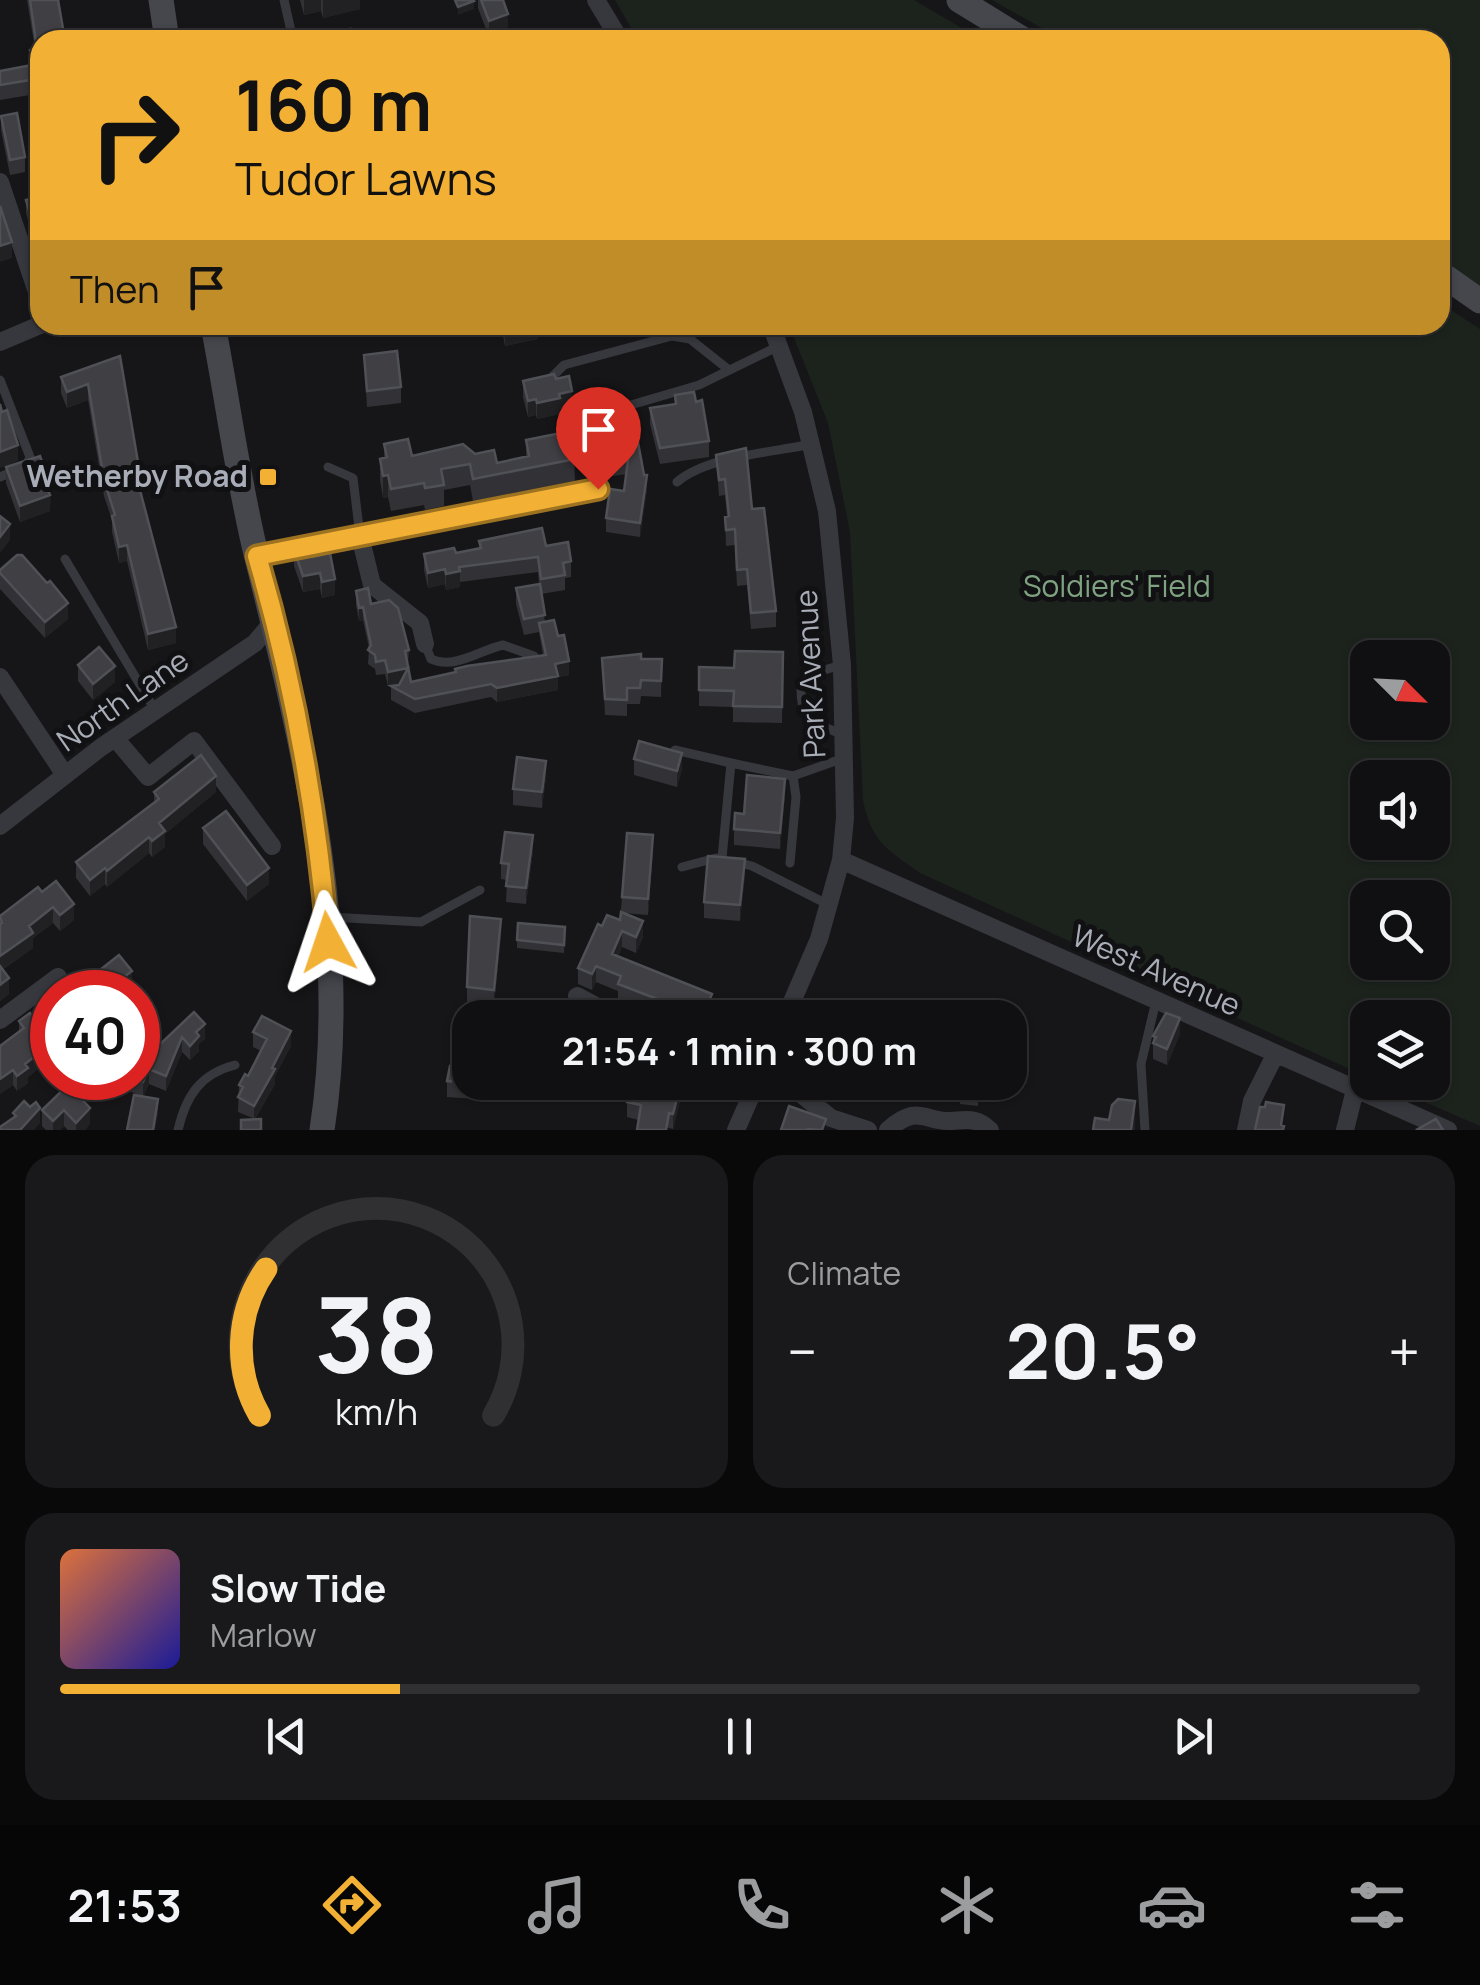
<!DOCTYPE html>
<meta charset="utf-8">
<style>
body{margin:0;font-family:Manrope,sans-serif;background:#19191b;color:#f1f3f6;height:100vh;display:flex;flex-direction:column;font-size:38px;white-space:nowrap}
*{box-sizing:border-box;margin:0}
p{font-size:32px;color:#9c9d9f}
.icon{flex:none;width:55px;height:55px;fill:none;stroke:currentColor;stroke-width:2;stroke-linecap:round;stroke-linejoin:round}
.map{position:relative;height:1130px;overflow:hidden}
.sheet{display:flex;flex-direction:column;gap:25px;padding:25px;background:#09090a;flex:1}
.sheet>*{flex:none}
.banner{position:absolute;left:30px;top:30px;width:1420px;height:305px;border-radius:30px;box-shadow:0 2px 8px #0004,0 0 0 2px #303032;background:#f2b134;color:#111;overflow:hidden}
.needle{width:65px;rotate:114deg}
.tools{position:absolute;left:1350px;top:640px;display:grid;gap:20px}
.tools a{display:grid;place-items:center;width:100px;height:100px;border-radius:20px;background:#101012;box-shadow:0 2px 8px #0004,0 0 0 2px #303032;font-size:50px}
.speed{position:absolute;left:30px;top:970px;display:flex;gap:20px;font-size:50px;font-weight:700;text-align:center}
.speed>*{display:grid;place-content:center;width:130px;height:130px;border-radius:50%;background:#101012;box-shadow:0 2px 8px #0004,0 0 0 2px #303032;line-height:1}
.speed .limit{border:15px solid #d22;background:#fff;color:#111}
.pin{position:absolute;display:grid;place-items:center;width:85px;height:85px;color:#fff;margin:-102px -42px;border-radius:50% 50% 50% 0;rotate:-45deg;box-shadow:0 0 10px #0007}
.pin .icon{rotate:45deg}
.me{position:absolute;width:110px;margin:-55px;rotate:355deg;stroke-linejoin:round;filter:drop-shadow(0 0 8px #0008)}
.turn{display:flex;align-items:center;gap:35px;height:210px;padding:0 40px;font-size:45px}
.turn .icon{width:130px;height:130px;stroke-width:2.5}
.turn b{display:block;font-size:70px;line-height:85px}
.then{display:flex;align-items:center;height:95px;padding:0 40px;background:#0003;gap:20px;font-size:38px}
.big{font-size:75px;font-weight:700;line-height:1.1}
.sheet .tile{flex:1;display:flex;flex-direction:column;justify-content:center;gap:15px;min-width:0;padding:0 35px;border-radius:30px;background:#19191b}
.sheet .dial{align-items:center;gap:0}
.dial svg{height:260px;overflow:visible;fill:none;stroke:#303032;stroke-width:7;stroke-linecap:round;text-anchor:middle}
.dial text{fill:#f1f3f6;stroke:none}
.song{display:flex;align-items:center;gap:30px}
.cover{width:120px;height:120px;border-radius:15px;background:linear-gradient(135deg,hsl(20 70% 55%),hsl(240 70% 35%))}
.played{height:10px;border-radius:5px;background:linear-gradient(90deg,#f2b134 25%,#303032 25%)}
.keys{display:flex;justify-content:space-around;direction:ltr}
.heat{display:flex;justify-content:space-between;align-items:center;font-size:55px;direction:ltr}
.sheet .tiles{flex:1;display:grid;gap:25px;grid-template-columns:1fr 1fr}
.tile:last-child{grid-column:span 2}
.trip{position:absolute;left:452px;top:1000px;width:575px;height:100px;border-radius:30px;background:#101012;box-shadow:0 2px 8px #0004,0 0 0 2px #303032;font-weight:700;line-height:100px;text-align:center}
.tab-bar{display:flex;height:160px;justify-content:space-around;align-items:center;background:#060607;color:#9c9d9f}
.tab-bar .icon{width:70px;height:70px}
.tab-bar .selected{color:#f2b134}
.tab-bar b{font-size:45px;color:#f1f3f6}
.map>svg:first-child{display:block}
.green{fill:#1c231d;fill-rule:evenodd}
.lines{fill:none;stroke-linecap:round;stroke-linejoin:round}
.lane{stroke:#37383d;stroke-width:9}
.street{stroke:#37383d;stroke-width:18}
.secondary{stroke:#45474d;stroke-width:25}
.wall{fill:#323236}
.shaded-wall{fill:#212124}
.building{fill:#3f3f44;stroke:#4f5156;stroke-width:2.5}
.route-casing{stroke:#9d7322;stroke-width:25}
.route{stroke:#f2b134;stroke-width:18}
.poi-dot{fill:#f2b134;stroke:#111113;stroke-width:4}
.labels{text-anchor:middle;stroke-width:10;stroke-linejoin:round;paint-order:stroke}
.poi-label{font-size:30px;font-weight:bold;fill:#a8adb8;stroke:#111113;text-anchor:end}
.park-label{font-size:30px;fill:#7fa381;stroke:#111113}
.street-label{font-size:30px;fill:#a8adb8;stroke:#111113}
</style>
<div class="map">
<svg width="1480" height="1130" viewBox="0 0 1480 1130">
<rect width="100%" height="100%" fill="#161618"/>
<!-- green -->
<path class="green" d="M615,0H914L982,40H638Z
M992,0H1480V286L1440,259V40H1063Z
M1440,303L1480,329V1126L1381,1083L1432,1082V1018H1368L1367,1077L920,873C886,848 872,843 863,800L850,532L828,423L789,325H1440ZM1368,658H1432V722H1368ZM1368,778H1432V842H1368ZM1368,898H1432V962H1368Z"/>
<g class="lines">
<!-- lane -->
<path class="lane" d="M284,0L293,40
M311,40L351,32
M552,377L564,365L672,336L690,339L729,370
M0,380L30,457L26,466L0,477
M617,413C598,426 591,434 593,456L610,460L616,454C614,436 609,419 624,407L699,385L779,346
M328,467L353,478L360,536
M677,482C708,456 770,453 811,444
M65,559L155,710
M425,644L431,659C454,670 480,650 503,645L534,656
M842,665L813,673L801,685C800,723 812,721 843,735
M675,750L731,763
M722,858L731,763L793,776
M736,862L752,866L829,905
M790,863L796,797L793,776L844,758
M682,867L716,858
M329,917L421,922L480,890
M178,1130C186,1096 200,1074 235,1065
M1145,1130L1141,1064L1156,1001"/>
<!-- street -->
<path class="street" d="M596,0L620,40
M0,182L40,301
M771,325L803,412L827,511L842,665L845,818L841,860L819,939L785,1018
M0,342L40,325
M360,536L372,585L420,623L425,644
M257,556L597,489
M0,677L65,775
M115,738L148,777L194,741L272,846
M0,826L100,748L255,643L275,619
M841,860L1448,1130
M577,996L618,1018
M0,1020L58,977
M786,1082L831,1118L868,1130
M736,1130L757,1082
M888,1130C918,1103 924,1122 951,1121C968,1120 976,1117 990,1130
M1246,1130L1252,1101L1275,1055
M1345,1130L1355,1090"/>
<!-- secondary -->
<path class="secondary" d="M161,0L167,40
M959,0L1024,40
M1440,273L1480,301
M213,325C228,402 238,481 257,558C303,744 352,937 322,1130"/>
</g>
<!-- wall -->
<path class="wall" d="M27,0H60L40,40V134L36,135L30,95L0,100V71L30,66V50L35,49Z
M300,0H360V9L323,18L321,11L304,15Z
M478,0H503L508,30L489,37L478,8Z
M1,116L25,157V172L10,175L1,130Z
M40,195V248L36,249L26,213V200Z
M501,325H550V331L538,334V339L505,346Z
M364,355L401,387V403L367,407Z
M120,356L140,474V489L176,643L148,650L127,561L119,563L112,532V520L104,496L88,400L67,408L61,393V377Z
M556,379L572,407L560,409V414L537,419L536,415L528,417L523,397V381Z
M675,395L696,402L709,441V457L660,464L650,424V408L675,404Z
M586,418L585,456L574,458L575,481L473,501L470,485L444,490V506L425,510L424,505L391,511L388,497L383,498L380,480V459L384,458V444L412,456L475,454L497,463L526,457V440L564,432V424Z
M630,446L647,489L640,537L606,532V518L624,491L626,474L607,477L605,453Z
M716,455L752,509L776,611V627L751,629L747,585L737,586L735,545L726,546L725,517H727L725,495L719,496Z
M6,467L51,503H50V511L20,522L6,483Z
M479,541L546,546L571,561V577L565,578V590L541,594L545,622L558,636L569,675L558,677V690L497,702L491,697L415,713L391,700V686L400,683L388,686L385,674L376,675L375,669L368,664L369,648L363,620L359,621L356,605V591L371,604L409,650L408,664L411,682L543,655L539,632L524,635L516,604V588L539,584L538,572L460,582V587L446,590L445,584L428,588L424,570V554L456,553L479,548Z
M294,550L313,557L335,595L322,598L320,589L303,592L294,566Z
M0,570L68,619L45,638L0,589Z
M783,652L782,723L733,722V707L699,706V667L734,668Z
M602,658L662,659L661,697L641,696L640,704H627V716L605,715Z
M78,665L115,682L93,700L78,681Z
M634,759L682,769L677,787L634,775Z
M546,777L542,808L513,805V789Z
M154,792H216L165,834V847L152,857L149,853L107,887L105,884L90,896L76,878V862L154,803Z
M785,795L780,849L734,845V829L744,814Z
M203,828L269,884L247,901L203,844Z
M533,851L526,904L506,902L507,880L501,879V863Z
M653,851L648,915L624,913L643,937L636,953L622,947L618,957L712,1010L709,1018H664L618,999V991L596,982L592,990L578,984V968L602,926L620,920L622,897Z
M745,875L740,921L704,918V902Z
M42,892L74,920L60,931L53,923L33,938V948L2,970L9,994L0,1001V916Z
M501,935L494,1006L467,1003V987Z
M565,935L564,953L517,948V940Z
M52,1008V1058L28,1077V1083L17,1091L13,1085L0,1094V1046L19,1032V1021L42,1017Z
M194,1012L205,1039L199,1044V1051L190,1060L182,1052L166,1091L149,1084L143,1097L129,1091V1078H138L153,1051Z
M253,1032L291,1046L275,1076V1084L255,1119L238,1112L239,1085L248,1076L261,1051L253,1047Z
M1180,1034L1167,1065L1153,1059V1036Z
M455,1067L470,1082H492L490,1100L447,1097V1081Z
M645,1082H685L673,1129L627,1117V1102Z
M875,1082H894L893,1093L875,1091Z
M960,1082H979L978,1106L960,1104Z
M68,1085L90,1124L85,1130H68L64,1126L60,1130H46L42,1126V1110Z"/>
<!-- shaded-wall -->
<path class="shaded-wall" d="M304,0H321V11L304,15Z
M323,0H360V9L323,18Z
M474,1V9L458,15V7Z
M508,14V30L489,37V21Z
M40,234V248L36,249V236Z
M12,242V258L0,262V246Z
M530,325H550V331L538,334V339L505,346V330Z
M88,384V400L67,408V392Z
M572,391V407L560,409V414L537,419V403L559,394Z
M536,399V415L528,417V401Z
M18,445V461L0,468V452Z
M388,475V497L383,498V476Z
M647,475V489L640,537V523Z
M51,487L50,511L20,522V506Z
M10,524V540L0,553V537Z
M127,545V561L119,563V547Z
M445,569V584L428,588V573Z
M460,571V587L446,590V574Z
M320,573V589L303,592V576Z
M335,579V595L322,598V582Z
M68,603V619L45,638V622Z
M363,607V620L359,621V608Z
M176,627V643L148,650V634Z
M569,661V675L558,677V690L497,702V688L555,664Z
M115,666V682L93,700V684Z
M408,668V682L388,686V672Z
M682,753V769L677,787V771Z
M546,761V777L542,808V792Z
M216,776V792L165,834V847L152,857V841L159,823Z
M785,779V795L780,849V833Z
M533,835V851L526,904V888Z
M653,835V851L648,915V899Z
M149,837V853L107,887V871Z
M745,859V875L740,921V905Z
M105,868V884L90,896V880Z
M269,868V884L247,901V885Z
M74,904V920L60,931V915Z
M53,907V923L33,938V948L0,971V956L29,926Z
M501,919V935L494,1006V990Z
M643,921V937L636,953V937Z
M622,931V947L612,970V954Z
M596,966V982L592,990V974Z
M132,971V986L123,992H104Z
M9,978V994L0,1001V985Z
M712,994V1010L709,1018H702Z
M1180,1018V1034L1167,1065V1049Z
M205,1024V1039L199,1044V1051L190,1060V1046L196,1032Z
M291,1031V1046L275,1076V1084L254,1120V1106Z
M182,1037V1052L166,1091V1076Z
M52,1043V1058L28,1077V1083L17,1091V1076L25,1064Z
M149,1069V1084L143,1097V1082Z
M13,1070V1085L0,1094V1079Z
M681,1082H685L673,1129V1114Z
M158,1099V1115L155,1130H153Z
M1135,1101V1130H1131Z
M40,1108V1123L34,1130H20Z
M90,1108V1124L85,1130H76V1123Z
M64,1110V1126L60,1130H53V1121Z"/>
<!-- building -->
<path class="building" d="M30,0H58L65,40H40V119L36,120L30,80L0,85V71L32,65L30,50L37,49Z
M455,0H473L474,1L458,7Z
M481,0H503L508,14L489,21Z
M317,32L319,40H292V39Z
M17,113L25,157L10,160L1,116Z
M40,195V234L36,236L26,200Z
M0,206L12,242L0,246Z
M504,325H530L505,330Z
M397,351L401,387L367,391L364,355Z
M120,356L140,474L136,475L176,627L148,634L127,545L119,547L112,516L115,515L104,480L88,384L67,392L61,377Z
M554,374L556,379L569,376L572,391L559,394L560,398L537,403L536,399L528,401L523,381Z
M694,392L696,402L702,400L709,441L660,448L650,408L676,404L675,395Z
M0,404L2,412L7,410L18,445L0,452Z
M586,418L585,434L571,437L575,459L473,479L470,464L441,469L444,485L425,488L424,483L391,489L388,475L383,476L380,459L387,457L384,444L408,439L412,456L463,444L475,454L494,450L497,463L529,456L526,440L566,432L564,424Z
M635,426L644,475H647L640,523L606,518L610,489L624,491L628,460L607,463L605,453L630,446L633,427Z
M746,448L752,509L764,508L776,611L751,613L747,569L737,570L735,529L726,530L725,517L729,516L725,479L719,480L716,455Z
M40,456L51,487L47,488L50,495L20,506L6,467Z
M0,516L10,524L0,537Z
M542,528L546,546L568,542L571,561L563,563L565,575L541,579L538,557L459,567L460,571L446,574L445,569L428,573L424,554L454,548L456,553L481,548L479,541Z
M311,547L313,557L330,553L335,579L322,582L320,573L303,576L294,550Z
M17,555H22L47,583L50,581L68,603L45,622L0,573V570Z
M540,584L545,615L524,619L516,588Z
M368,588L371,604L389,600L398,608L409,650L405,651L411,682L456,672L455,669L467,666L546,655L539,623L554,620L558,636L564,635L569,661L555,664L558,676L497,688L491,684L415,699L391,686L399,685L408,668L388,672L385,660L376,662L375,655L368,650L371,645L363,607L359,608L356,591Z
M99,647L115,666L93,684L78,665Z
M735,651L783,652L782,707L733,706L734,691L699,690V667L734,668Z
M641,654V659H662L661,681L641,680L640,688H627V700L605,699L602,658Z
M639,741L682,753L677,771L634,759Z
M201,755L216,776L159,823L165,831L152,841L149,837L107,871L105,868L90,880L76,862L159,799L154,792Z
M517,757L546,761L542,792L513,789Z
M747,775L785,779L780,833L734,829L735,813L744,814Z
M226,811L269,868L247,885L203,828Z
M505,832L533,835L526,888L506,886L509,864L501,863Z
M627,833L653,835L648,899L622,897Z
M708,856L745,859L740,905L704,902Z
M56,881L74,904L60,915L53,907L29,926L33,933L0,956V924L2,923L0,916L38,887L42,892Z
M621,912L643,921L636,937L622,931L612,954L712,994L702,1018H693L684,1014L686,1010L618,984L621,976L596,966L592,974L578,968L598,924L602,926L607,915L620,920Z
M470,916L501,919L494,990L467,987Z
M518,923L565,927L564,945L517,940Z
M119,955L132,971L104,992H72Z
M0,966L9,978L0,985Z
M52,1008V1043L25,1064L28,1068L17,1076L13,1070L0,1079V1046L24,1028L19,1021L30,1013L35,1019L42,1017Z
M842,1009L891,1015V1018H841Z
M194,1012L205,1024L196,1032L199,1036L190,1046L182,1037L166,1076L149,1069L143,1082L132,1078H138V1055L141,1046L153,1051Z
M1166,1013L1180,1018L1167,1049L1153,1043L1156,1037L1153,1036Z
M262,1016L291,1031L272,1068L275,1069L254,1106L238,1097L243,1087L239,1085L245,1074L248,1076L267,1039L253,1032Z
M462,1021L470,1023V1082H490V1084L447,1081L450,1066L455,1067Z
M631,1082L644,1084L645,1082H681L673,1114L669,1113L666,1130H637L641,1105L627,1102Z
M960,1082H978V1090L960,1088Z
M68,1085L90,1108L76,1123L64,1110L53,1121L42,1110Z
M134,1095L158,1099L153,1130H127Z
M1118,1099L1135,1101L1131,1130H1093L1095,1118L1109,1120L1112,1105Z
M24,1101L30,1107L36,1102L40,1108L20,1130H0V1127L16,1116L13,1113Z
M1266,1102L1284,1105L1281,1125L1284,1126L1283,1130H1255L1260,1107H1265Z
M789,1106L826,1119L822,1130L808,1129V1130H781Z
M261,1119V1130H241V1120Z
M1436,1119L1443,1130H1416Z"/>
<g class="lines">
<!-- route casing -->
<g class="route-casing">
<path id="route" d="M328,942C317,812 294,682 257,556L598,489"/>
</g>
<!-- route -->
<use href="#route" class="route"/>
</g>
<!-- markers -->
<rect class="poi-dot" x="258" y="467" width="20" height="20" rx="5"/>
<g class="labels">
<!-- poi labels -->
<g class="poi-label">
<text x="248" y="487">Wetherby Road</text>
</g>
<!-- park labels -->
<g class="park-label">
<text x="1117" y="597">Soldiers' Field</text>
</g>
<!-- street labels -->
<g class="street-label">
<text transform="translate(811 674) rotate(-93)" y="10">Park Avenue</text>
<text transform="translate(123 701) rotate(-35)" y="10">North Lane</text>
<text transform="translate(1156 971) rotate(24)" y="10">West Avenue</text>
</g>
</g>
</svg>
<div class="tools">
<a><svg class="needle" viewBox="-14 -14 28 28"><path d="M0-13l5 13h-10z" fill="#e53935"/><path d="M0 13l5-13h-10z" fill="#9c9d9f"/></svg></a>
<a><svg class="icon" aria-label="sound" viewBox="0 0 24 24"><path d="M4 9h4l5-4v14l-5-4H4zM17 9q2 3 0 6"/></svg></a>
<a><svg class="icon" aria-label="search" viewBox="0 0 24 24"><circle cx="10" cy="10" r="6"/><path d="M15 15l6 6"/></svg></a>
<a><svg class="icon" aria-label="layers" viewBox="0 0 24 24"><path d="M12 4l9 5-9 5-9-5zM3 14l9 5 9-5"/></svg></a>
</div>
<div class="speed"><div class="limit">40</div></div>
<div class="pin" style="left:598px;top:489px;background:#d93025"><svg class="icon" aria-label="arrive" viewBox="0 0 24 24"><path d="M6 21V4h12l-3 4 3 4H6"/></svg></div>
<svg class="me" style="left:328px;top:942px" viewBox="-20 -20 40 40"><path d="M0-17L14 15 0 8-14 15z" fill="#f2b134" stroke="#fff" stroke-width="4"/></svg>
<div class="trip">21:54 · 1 min · 300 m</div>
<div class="banner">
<div class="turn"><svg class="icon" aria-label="right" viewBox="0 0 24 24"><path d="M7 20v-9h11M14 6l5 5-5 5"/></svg><div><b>160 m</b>Tudor Lawns</div></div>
<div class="then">Then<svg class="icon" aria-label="arrive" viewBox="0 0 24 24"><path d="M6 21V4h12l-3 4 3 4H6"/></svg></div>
</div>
</div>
<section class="sheet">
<div class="tiles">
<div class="tile dial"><svg viewBox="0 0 100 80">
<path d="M14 69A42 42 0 1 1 86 69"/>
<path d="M14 69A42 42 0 0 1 16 24" stroke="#f2b134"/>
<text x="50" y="56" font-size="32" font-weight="700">38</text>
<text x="50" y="72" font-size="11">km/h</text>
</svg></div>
<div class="tile"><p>Climate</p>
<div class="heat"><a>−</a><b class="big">20.5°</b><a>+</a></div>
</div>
<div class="tile">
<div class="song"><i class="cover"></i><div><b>Slow Tide</b><p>Marlow</p></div></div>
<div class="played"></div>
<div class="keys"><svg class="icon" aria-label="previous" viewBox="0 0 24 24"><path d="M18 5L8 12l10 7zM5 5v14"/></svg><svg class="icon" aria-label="pause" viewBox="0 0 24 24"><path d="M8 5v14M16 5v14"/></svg><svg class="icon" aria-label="next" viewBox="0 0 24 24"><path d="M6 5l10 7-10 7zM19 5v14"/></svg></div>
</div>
</div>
</section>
<nav class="tab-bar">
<b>21:53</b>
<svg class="icon selected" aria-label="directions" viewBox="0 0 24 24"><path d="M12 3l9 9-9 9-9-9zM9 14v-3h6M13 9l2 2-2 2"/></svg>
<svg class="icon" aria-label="music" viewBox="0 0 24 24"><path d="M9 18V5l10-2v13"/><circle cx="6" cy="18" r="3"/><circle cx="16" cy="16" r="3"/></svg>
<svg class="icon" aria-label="phone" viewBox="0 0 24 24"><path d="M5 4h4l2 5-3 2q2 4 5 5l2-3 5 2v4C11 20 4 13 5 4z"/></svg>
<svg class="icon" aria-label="climate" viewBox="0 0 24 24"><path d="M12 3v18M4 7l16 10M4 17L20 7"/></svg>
<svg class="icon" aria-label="car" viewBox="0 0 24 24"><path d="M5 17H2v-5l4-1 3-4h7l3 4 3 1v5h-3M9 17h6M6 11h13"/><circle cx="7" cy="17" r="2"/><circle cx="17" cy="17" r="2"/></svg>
<svg class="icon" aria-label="filters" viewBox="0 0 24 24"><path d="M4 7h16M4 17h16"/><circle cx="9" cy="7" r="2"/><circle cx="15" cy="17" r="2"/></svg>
</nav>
